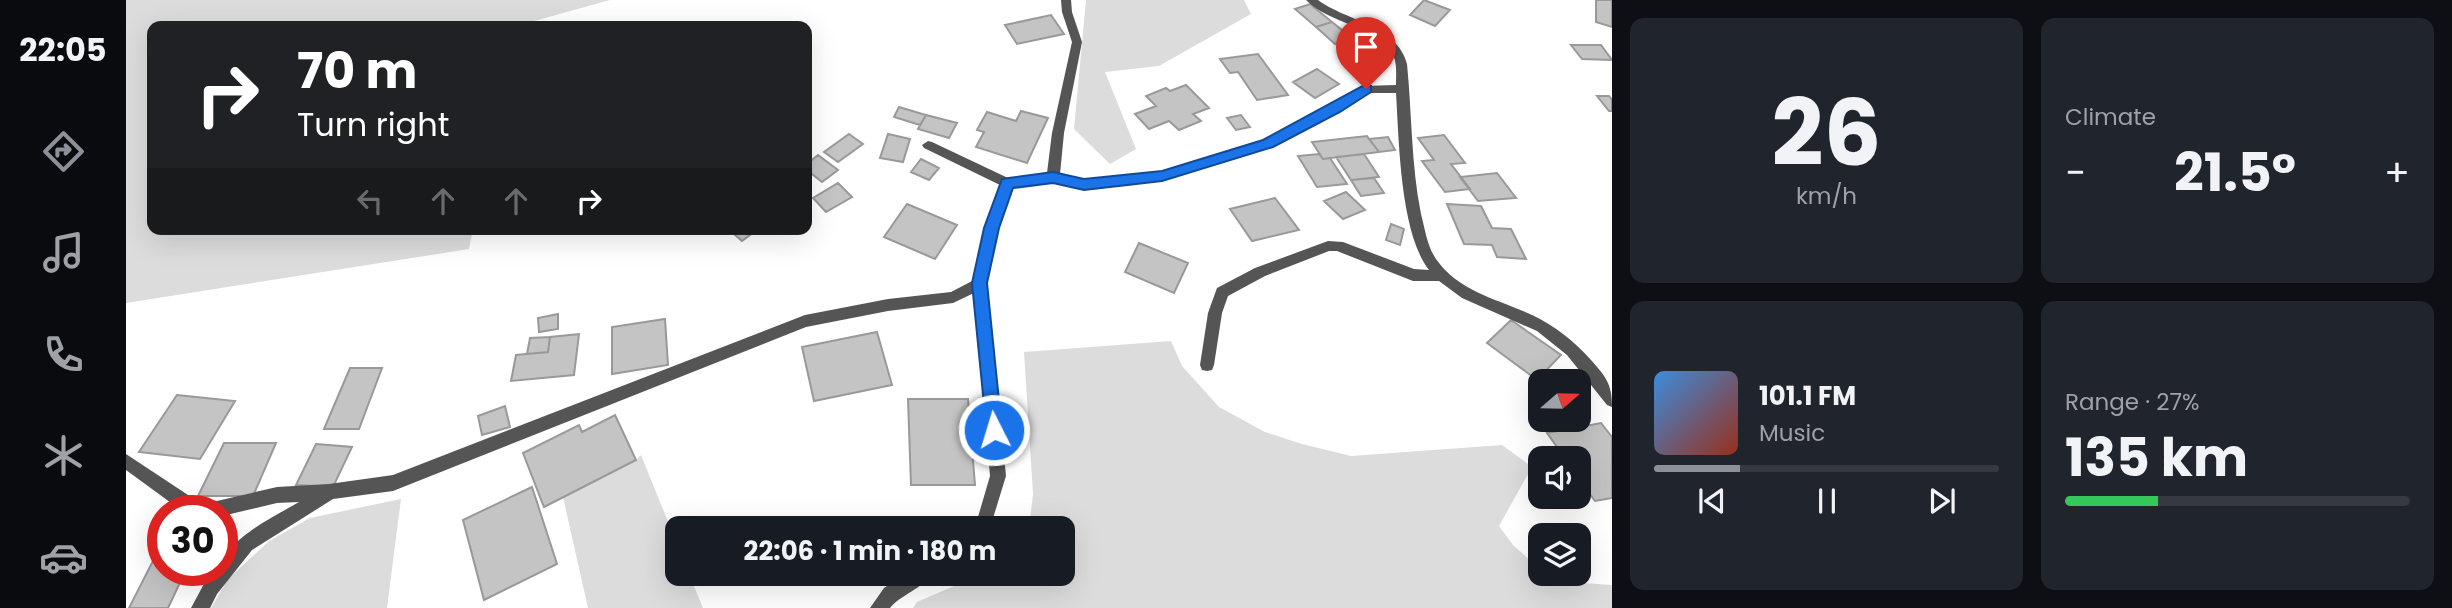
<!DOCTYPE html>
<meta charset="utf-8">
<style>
body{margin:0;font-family:Poppins,sans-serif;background:#20242c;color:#f1f3f6;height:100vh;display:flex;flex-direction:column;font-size:26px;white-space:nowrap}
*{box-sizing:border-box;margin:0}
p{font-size:23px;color:#9ea1a6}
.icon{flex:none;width:38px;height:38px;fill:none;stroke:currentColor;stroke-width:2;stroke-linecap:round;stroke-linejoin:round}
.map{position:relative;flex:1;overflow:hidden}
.sheet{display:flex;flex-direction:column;gap:18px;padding:18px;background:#0d0f14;width:840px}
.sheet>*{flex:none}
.top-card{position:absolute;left:21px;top:21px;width:665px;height:214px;border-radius:14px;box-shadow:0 7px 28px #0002;background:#202124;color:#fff;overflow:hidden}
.needle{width:46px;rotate:70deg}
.buttons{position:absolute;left:1402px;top:369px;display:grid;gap:14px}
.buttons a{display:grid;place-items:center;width:63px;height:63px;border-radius:14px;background:#171b24;box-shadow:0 7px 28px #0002;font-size:35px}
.speed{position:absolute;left:21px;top:495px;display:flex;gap:14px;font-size:35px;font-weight:700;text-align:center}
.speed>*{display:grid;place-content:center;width:91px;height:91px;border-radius:50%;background:#171b24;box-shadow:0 7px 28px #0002;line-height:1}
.speed .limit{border:10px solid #d22;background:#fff;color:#111}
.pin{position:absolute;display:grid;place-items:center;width:60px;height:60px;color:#fff;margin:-72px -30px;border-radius:50% 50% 50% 0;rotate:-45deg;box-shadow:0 0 7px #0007}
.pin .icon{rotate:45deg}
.me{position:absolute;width:77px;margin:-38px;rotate:355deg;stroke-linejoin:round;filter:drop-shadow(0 0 5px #0008)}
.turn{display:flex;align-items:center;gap:24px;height:147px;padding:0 35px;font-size:32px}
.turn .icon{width:91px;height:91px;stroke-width:2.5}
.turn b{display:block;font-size:49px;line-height:60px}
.lanes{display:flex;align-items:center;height:66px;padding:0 35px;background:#0003;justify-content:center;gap:35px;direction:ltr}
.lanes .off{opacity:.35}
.big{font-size:52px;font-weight:700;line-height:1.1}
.sheet .widget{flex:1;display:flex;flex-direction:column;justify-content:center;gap:10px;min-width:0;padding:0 24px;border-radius:14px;background:#20242c}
.sheet .dial{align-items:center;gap:0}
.dial b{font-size:91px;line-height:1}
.song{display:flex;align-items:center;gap:21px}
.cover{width:84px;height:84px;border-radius:10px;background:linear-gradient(135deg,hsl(210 70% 55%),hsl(10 70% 35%))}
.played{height:7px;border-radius:4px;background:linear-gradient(90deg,#8c9099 25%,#363941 25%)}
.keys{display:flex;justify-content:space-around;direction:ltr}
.heat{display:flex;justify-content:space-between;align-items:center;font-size:38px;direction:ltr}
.charge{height:10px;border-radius:5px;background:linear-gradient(90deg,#34c759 27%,#363941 0)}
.sheet .tiles{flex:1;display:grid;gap:18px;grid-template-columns:repeat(2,1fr)}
.trip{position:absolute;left:539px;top:516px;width:410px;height:70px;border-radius:14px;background:#171b24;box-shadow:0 7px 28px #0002;font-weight:700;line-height:70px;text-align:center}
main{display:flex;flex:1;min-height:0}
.menu{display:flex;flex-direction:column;width:126px;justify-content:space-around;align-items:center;background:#090b0e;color:#9ea1a6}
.menu .icon{width:49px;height:49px}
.menu .on{color:#8c9099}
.menu b{font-size:32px;color:#f1f3f6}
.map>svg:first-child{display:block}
.green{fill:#dcdcdc}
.building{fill:#c4c4c4;stroke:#999;stroke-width:2}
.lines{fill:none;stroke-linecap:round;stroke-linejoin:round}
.minor{fill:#555;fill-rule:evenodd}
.route{fill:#1a73e8;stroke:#114b97;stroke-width:2}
</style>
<main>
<nav class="menu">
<b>22:05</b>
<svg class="icon on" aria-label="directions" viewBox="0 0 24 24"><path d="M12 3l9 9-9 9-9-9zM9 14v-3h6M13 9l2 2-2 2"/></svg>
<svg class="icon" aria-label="music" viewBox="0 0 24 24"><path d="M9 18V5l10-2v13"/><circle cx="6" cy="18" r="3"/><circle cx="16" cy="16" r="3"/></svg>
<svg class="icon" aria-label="phone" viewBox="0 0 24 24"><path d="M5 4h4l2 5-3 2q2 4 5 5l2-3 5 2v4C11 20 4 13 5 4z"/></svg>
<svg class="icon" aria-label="climate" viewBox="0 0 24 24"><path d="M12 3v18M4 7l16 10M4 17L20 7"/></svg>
<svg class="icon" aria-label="car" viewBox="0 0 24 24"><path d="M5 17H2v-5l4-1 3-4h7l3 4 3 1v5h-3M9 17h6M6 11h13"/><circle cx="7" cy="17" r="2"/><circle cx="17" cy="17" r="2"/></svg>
</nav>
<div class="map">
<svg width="1486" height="608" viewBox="0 0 1486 608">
<rect width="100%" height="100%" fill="#fff"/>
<!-- green -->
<path class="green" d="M0,0H484L401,23L399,26H26V229H347L343,249L0,303Z
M960,0H1118L1125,14L1033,66L979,72L1010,149L984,164L948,129Z
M1045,341L1056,366L1093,407L1139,432L1176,444L1225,456L1376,445L1406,467L1373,526L1387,545L1414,569V574H1420L1427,581L1486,585V608H787L791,602L856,574H936V528H903L907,494L898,352Z
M515,455L551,544V574H563L577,608H462L437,497L510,460Z
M275,499L261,608H85L102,579L143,541L184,518Z"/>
<!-- building -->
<path class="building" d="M1298,0L1324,10L1309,26L1284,15Z
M1470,0H1486V27L1470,22Z
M1184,4L1206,22L1190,27L1169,9Z
M925,15L938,34L891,44L879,25Z
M1206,22L1226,38L1209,44L1190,27Z
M1445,45H1475L1486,60L1456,59Z
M1132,54L1162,95L1131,100L1112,72L1104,73L1094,59Z
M1191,69L1213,84L1189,98L1167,82Z
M1060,85L1083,108L1067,114L1075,121L1053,130L1043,121L1023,129L1009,114L1030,106L1020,96L1040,88L1044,91Z
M1471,96H1483L1486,100V111H1483Z
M773,107L800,115L794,125L768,117Z
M895,111L922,118L901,163L850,147L858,132L851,130L861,112L890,121Z
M800,115L831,123L823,138L792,129Z
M1115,115L1124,127L1110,130L1101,118Z
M723,134L737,144L712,162L698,152Z
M762,134L784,139L777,162L754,158Z
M1318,135L1339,163L1325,164L1344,189L1319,192L1296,161L1308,160L1292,138Z
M1241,136L1253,152L1197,159L1186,142Z
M1262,137L1269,150L1253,152L1243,139Z
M1193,154L1197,159L1204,158L1221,184L1191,187L1172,156Z
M1238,154L1253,177L1225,180L1210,157Z
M692,155L712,170L696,182L681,170V164Z
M795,159L813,168L803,180L785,172Z
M1371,173L1390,198L1352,201L1334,177Z
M1248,178L1258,193L1235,196L1225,180Z
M712,183L726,197L700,212L687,198Z
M1220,192L1239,210L1217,219L1198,201Z
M1149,198L1173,230L1126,241L1104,209Z
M781,204L831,225L809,259L758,237Z
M1321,204L1355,206L1366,228L1385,229L1400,259L1371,257L1366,245L1338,244Z
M1265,224L1278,229L1274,245L1260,240Z
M602,229H632L616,241Z
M1013,243L1062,263L1048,293L999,272Z
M432,314V329L413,332L412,318Z
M539,319L542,365L486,374V327Z
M1385,320L1435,355L1411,380L1361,343Z
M751,332L766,385L688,401L676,347Z
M453,334L448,375L385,381L390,355L422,352L424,337Z
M424,337L422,352L401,354L404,338Z
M224,368H256L233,429H198Z
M51,395L109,401L74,459L13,452Z
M782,399H842L849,485H785Z
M379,406L384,427L356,435L352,416Z
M489,415L510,460L418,507L397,453L453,425L456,432Z
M1475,423L1486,437V498L1469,501L1452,478V458H1439L1421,433Z
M98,443H150L127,496H72Z
M190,444L226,447L207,487L170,485Z
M406,487L431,564L358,600L337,520Z
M29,557H37V570H60L42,608H3Z"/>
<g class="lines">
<!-- minor -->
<path class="minor" d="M935,0H945L946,12L956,42L938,133L934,174L958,179L1036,171L1138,141L1205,106L1236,86L1270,85C1270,76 1271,66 1268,57C1256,28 1201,23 1180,0H1192C1220,21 1271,25 1281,64C1286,114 1285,164 1295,214C1299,229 1301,246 1310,259C1333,292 1372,299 1406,315C1429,326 1448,341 1465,360C1480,377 1486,384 1486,407L1481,405L1441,355L1411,331L1336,298L1313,281H1287L1211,251H1203L1139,276L1102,296L1096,313L1088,365L1086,370L1081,371L1076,370L1074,365L1082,313L1091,288L1129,268L1202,241L1217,242L1288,269L1303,270C1274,233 1273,140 1270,93H1242L1213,112L1146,147L1036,181L958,189L927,182L886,187L873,228L861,283L880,476L864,528H845L852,517L864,476L848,293L827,303L762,311L680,327L267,491L207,499L126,550L91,594L84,608H65L79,582L88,570H96C96,540 150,516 173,502L151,503L96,516V511H63L52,508L0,470V454L62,495L91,501L151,487L203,484L267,475L679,315L762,299L825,292L848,280L859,228L874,185L798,148L796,145L802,141L806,142L882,178L921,173L926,133L946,42L936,12Z
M779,574H804C797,589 774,595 764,608H744L758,588Z"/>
</g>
<!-- route -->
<path class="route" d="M1240,84L1245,86V92L1214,112L1147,147L1036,181L958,190L927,183L887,188L873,228L861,283L876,430L874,435L868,438L861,435L846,283L858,228L876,179L927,172L958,179L1036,171L1137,140Z"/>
</svg>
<div class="buttons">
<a><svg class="needle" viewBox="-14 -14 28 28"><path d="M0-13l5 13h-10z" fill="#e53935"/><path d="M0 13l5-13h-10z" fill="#9ea1a6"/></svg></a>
<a><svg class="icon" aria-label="sound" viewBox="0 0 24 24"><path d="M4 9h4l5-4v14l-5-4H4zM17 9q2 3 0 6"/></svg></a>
<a><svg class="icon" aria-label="layers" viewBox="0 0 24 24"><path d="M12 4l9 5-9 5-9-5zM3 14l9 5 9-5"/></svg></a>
</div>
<div class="speed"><div class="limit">30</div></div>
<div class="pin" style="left:1240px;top:89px;background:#d93025"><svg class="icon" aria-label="arrive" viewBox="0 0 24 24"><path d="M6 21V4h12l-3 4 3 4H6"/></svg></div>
<svg class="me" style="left:868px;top:430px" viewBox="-20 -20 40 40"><circle r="17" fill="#1a73e8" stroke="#fff" stroke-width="3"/><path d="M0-11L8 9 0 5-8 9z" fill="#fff"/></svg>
<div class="trip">22:06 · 1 min · 180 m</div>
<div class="top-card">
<div class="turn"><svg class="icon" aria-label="right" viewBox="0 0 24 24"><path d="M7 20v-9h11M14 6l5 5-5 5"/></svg><div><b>70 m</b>Turn right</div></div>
<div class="lanes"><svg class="icon off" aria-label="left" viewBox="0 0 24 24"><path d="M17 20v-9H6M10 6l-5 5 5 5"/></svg><svg class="icon off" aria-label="ahead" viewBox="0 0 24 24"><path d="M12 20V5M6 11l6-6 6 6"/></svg><svg class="icon off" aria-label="ahead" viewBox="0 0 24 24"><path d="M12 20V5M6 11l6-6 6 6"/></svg><svg class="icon" aria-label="right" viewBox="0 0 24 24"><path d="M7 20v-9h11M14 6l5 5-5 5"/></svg></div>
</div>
</div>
<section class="sheet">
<div class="tiles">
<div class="widget dial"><b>26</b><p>km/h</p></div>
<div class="widget"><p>Climate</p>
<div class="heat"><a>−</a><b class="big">21.5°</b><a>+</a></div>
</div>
<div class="widget">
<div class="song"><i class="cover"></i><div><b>101.1 FM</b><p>Music</p></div></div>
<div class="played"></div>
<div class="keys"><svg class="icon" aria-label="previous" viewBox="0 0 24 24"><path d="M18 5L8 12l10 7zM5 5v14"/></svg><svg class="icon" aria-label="pause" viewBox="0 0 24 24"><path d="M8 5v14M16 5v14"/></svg><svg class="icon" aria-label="next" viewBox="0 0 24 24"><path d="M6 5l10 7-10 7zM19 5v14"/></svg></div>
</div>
<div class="widget"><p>Range · 27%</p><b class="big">135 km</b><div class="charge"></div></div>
</div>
</section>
</main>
